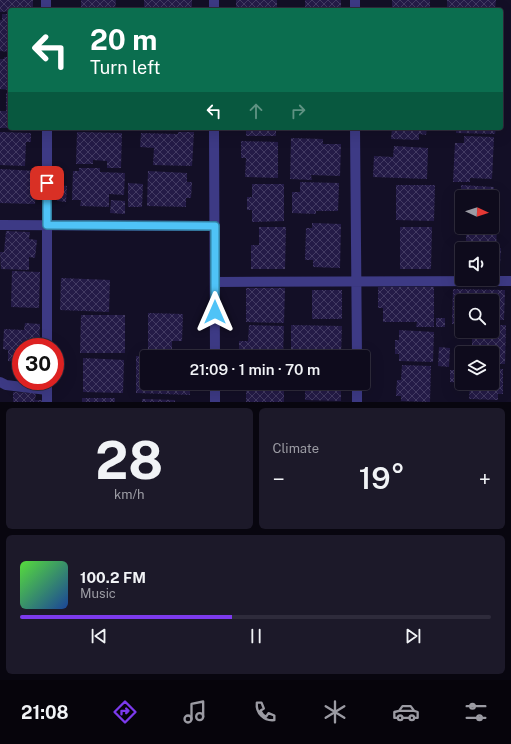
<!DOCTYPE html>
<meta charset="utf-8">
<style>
body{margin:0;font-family:"Public Sans",sans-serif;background:#1c1929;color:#f1f3f6;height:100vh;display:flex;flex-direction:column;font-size:15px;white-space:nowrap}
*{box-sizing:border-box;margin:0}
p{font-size:13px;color:#9b9ba3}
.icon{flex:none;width:22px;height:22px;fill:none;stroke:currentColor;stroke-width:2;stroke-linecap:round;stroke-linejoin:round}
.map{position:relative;height:402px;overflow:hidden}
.panel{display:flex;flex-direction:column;gap:6px;padding:6px;background:#08060f;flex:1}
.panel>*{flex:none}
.guide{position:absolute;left:8px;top:8px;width:495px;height:122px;border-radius:4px;box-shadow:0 4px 16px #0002,0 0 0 1px #2e2b3b;background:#0b6e4f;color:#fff;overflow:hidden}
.needle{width:26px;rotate:93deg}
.buttons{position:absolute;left:455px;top:190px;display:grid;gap:8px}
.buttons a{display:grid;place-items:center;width:44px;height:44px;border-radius:4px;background:#0e0b1c;box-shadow:0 4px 16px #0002,0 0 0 1px #2e2b3b;font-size:20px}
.speed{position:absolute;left:12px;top:338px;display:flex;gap:8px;font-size:20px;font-weight:700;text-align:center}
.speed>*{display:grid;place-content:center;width:52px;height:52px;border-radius:50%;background:#0e0b1c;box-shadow:0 4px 16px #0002,0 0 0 1px #2e2b3b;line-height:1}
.speed .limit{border:6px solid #d22;background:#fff;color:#111}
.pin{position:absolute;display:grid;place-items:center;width:34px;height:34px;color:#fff;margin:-17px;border-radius:8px;box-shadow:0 2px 6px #0006}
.me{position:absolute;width:44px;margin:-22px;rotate:0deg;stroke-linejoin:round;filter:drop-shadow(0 0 3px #0008)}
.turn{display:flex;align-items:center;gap:14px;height:84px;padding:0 16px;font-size:18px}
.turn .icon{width:52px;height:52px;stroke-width:2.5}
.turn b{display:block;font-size:28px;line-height:34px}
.lanes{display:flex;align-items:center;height:38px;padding:0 16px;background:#0003;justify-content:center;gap:20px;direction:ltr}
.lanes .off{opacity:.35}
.big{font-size:30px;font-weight:600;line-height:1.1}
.panel .tile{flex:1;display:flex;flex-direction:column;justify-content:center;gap:6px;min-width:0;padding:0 14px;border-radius:6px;background:#1c1929}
.panel .dial{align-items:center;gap:0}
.dial b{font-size:52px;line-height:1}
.song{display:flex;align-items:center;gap:12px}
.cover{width:48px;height:48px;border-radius:6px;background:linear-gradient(135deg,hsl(110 70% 55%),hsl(220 70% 35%))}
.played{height:4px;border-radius:2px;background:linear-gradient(90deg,#7c3aed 45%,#2e2b3b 45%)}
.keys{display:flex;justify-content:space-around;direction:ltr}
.heat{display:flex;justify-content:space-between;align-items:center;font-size:22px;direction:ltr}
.panel .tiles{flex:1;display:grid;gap:6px;grid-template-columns:1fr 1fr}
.tile:last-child{grid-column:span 2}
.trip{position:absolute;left:140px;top:350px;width:230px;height:40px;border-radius:4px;background:#0e0b1c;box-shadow:0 4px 16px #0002,0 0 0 1px #2e2b3b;font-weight:600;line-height:40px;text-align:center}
.dock{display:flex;height:64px;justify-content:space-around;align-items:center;background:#06040b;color:#9b9ba3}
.dock .icon{width:28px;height:28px}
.dock .on{color:#7c3aed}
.dock b{font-size:18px;color:#f1f3f6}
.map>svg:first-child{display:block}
.building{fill:url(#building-cross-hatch)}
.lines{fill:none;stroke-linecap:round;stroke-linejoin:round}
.street{stroke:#3d3a85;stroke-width:10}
.route-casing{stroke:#337fa1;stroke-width:10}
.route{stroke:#4fc3f7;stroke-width:7}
</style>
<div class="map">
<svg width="511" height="402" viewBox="0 0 511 402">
<defs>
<pattern id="building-cross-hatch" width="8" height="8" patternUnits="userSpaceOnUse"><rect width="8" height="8" fill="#241b47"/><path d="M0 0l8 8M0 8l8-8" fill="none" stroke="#433b63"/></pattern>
</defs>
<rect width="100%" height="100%" fill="#130f26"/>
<!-- building -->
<path class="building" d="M0,0H33V10L0,12Z
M81,0H116L115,10H81Z
M144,0H192V10H144Z
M236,0H277V10L236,9Z
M305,0H341V10L305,9Z
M392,0H430V10L392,9Z
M447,0H496L495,10H447Z
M2,14H10V52L0,51V20H2Z
M4,57H10V90L0,89V59H4Z
M6,93H10V128H0V111H6Z
M246,128H276V136H246Z
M392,128H427L426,135L419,134V140L391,139Z
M456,128H496L495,134L456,133Z
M0,132L31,133V142H26L25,166L0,165Z
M77,132L122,133L121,168H107V161L93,160V164H76Z
M178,132H194L192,166L153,165L154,148L140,147L141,133L178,134Z
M464,136L494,137L492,179L470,178V182H453L455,143H464Z
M291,138L323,139V144H341L340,176L311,175L312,180L290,179Z
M241,141L278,142V178L245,177L246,158H241Z
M394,146L428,148L427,179L373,177L374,156L393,157Z
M79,168H100V172L125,173L124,195L109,194V207L80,206L81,200H72L73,171H79Z
M0,169L37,171L35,204L0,203Z
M148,171L187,173V182H192L191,198H186V207L147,206Z
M300,182L339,183L338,211H316V214L292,213V192H300Z
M128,183L143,184L142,207H128Z
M252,184H284V221L252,222V210H247V197H252Z
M57,185L67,186L66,202L57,201Z
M396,185H435L434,221L396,220Z
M461,185L494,187V220H492V197H461Z
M111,200L125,201V214L110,213Z
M312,223L341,224L340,268L313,267V260H305L306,228H312Z
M492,226H497L496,248H501L500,265H492V249H466V227H492Z
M259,227H286L285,269H251V245H259Z
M400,227H432L431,269H400Z
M6,231L30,232L29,239L37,240L35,258L29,257V270L1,269L0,252H4Z
M12,271L40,272L39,308L11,307Z
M61,278L110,280L109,312L60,310Z
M378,287H434V327H416L417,322H383V308H378Z
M246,288H285L284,323L246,322Z
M453,289L505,290L504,320H492V301H462V324H452Z
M312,290H342V319H312Z
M148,313L183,314L182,341H172V350H148Z
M81,315H125V353H80Z
M436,318H445V327H436Z
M25,323L40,324L39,347H21V362L8,361V350L3,349L4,329L24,330Z
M249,325L284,326L283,357H239V341H248Z
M291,325L342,326L341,356L291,355Z
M492,325H506L505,364H492V353H472V331H492Z
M399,330L434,332L433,362L399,361V354H395V340H399Z
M439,347L450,348L449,367L438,366Z
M136,356H147V383H190V395L136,393Z
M83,358L124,360L123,393L83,392Z
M402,365L431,366L430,402L401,401V396H396L397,380H401Z
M492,369H503V394H498V400L469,399L470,383H492Z
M450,370H462V383L450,382Z
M252,383H284V402H246V387H252Z
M305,383H341V401L305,400Z
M13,392L36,393L35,400H42V402H13Z
M82,398H115V402H82Z
M142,399L175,400V402H142Z"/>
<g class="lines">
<!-- street -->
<path class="street" d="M46,0V10
M214,0V10
M355,0V10
M47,128V347
M214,128L215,357
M355,128L357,357
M0,225L215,226
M215,282L511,281
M47,381V402
M0,382L6,385L47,390
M215,383V402
M357,383V402"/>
</g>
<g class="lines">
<!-- route casing -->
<g class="route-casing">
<path id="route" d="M47,183V225L215,226V312"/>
</g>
<!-- route -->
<use href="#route" class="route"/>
</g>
</svg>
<div class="buttons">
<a><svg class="needle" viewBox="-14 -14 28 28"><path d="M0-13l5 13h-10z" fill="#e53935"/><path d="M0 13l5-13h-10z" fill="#9b9ba3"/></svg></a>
<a><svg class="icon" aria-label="sound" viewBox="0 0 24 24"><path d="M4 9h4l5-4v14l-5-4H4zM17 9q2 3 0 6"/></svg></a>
<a><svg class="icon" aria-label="search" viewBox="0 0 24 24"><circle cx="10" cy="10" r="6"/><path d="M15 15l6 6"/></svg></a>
<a><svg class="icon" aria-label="layers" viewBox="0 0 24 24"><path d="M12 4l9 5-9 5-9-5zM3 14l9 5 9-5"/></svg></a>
</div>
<div class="speed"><div class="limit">30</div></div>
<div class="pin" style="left:47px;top:183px;background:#d93025"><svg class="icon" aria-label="arrive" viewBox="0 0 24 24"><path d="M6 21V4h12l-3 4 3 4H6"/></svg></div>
<svg class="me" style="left:215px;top:312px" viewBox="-20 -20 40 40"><path d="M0-17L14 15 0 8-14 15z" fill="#4fc3f7" stroke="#fff" stroke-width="4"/></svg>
<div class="trip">21:09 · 1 min · 70 m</div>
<div class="guide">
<div class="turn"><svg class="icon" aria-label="left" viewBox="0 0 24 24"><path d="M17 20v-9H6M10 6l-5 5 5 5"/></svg><div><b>20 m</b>Turn left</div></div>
<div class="lanes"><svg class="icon" aria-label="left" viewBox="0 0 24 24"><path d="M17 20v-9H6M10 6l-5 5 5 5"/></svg><svg class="icon off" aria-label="ahead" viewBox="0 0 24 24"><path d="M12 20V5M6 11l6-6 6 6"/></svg><svg class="icon off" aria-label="right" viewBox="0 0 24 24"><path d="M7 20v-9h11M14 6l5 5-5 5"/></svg></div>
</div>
</div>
<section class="panel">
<div class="tiles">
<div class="tile dial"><b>28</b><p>km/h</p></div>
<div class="tile"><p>Climate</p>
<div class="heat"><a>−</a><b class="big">19°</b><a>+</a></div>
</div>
<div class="tile">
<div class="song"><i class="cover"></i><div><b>100.2 FM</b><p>Music</p></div></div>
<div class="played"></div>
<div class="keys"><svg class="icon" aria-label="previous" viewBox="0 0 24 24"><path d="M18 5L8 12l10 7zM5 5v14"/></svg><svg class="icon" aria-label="pause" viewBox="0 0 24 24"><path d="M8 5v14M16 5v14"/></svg><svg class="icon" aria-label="next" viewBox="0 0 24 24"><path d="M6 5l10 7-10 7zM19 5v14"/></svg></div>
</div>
</div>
</section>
<nav class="dock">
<b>21:08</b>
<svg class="icon on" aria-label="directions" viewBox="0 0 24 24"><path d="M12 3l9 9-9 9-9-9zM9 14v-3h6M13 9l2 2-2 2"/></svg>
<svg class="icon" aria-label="music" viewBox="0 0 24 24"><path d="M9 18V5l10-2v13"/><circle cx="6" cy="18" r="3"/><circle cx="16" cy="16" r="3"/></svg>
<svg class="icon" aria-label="phone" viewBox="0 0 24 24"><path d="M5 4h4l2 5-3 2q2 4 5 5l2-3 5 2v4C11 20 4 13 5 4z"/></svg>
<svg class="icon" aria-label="climate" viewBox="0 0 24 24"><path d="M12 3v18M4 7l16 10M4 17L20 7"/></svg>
<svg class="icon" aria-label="car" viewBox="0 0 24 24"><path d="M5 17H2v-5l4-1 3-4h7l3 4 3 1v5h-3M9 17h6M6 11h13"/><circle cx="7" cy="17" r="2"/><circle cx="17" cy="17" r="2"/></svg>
<svg class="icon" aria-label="filters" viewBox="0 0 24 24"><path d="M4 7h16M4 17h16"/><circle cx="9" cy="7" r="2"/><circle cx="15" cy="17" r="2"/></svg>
</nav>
